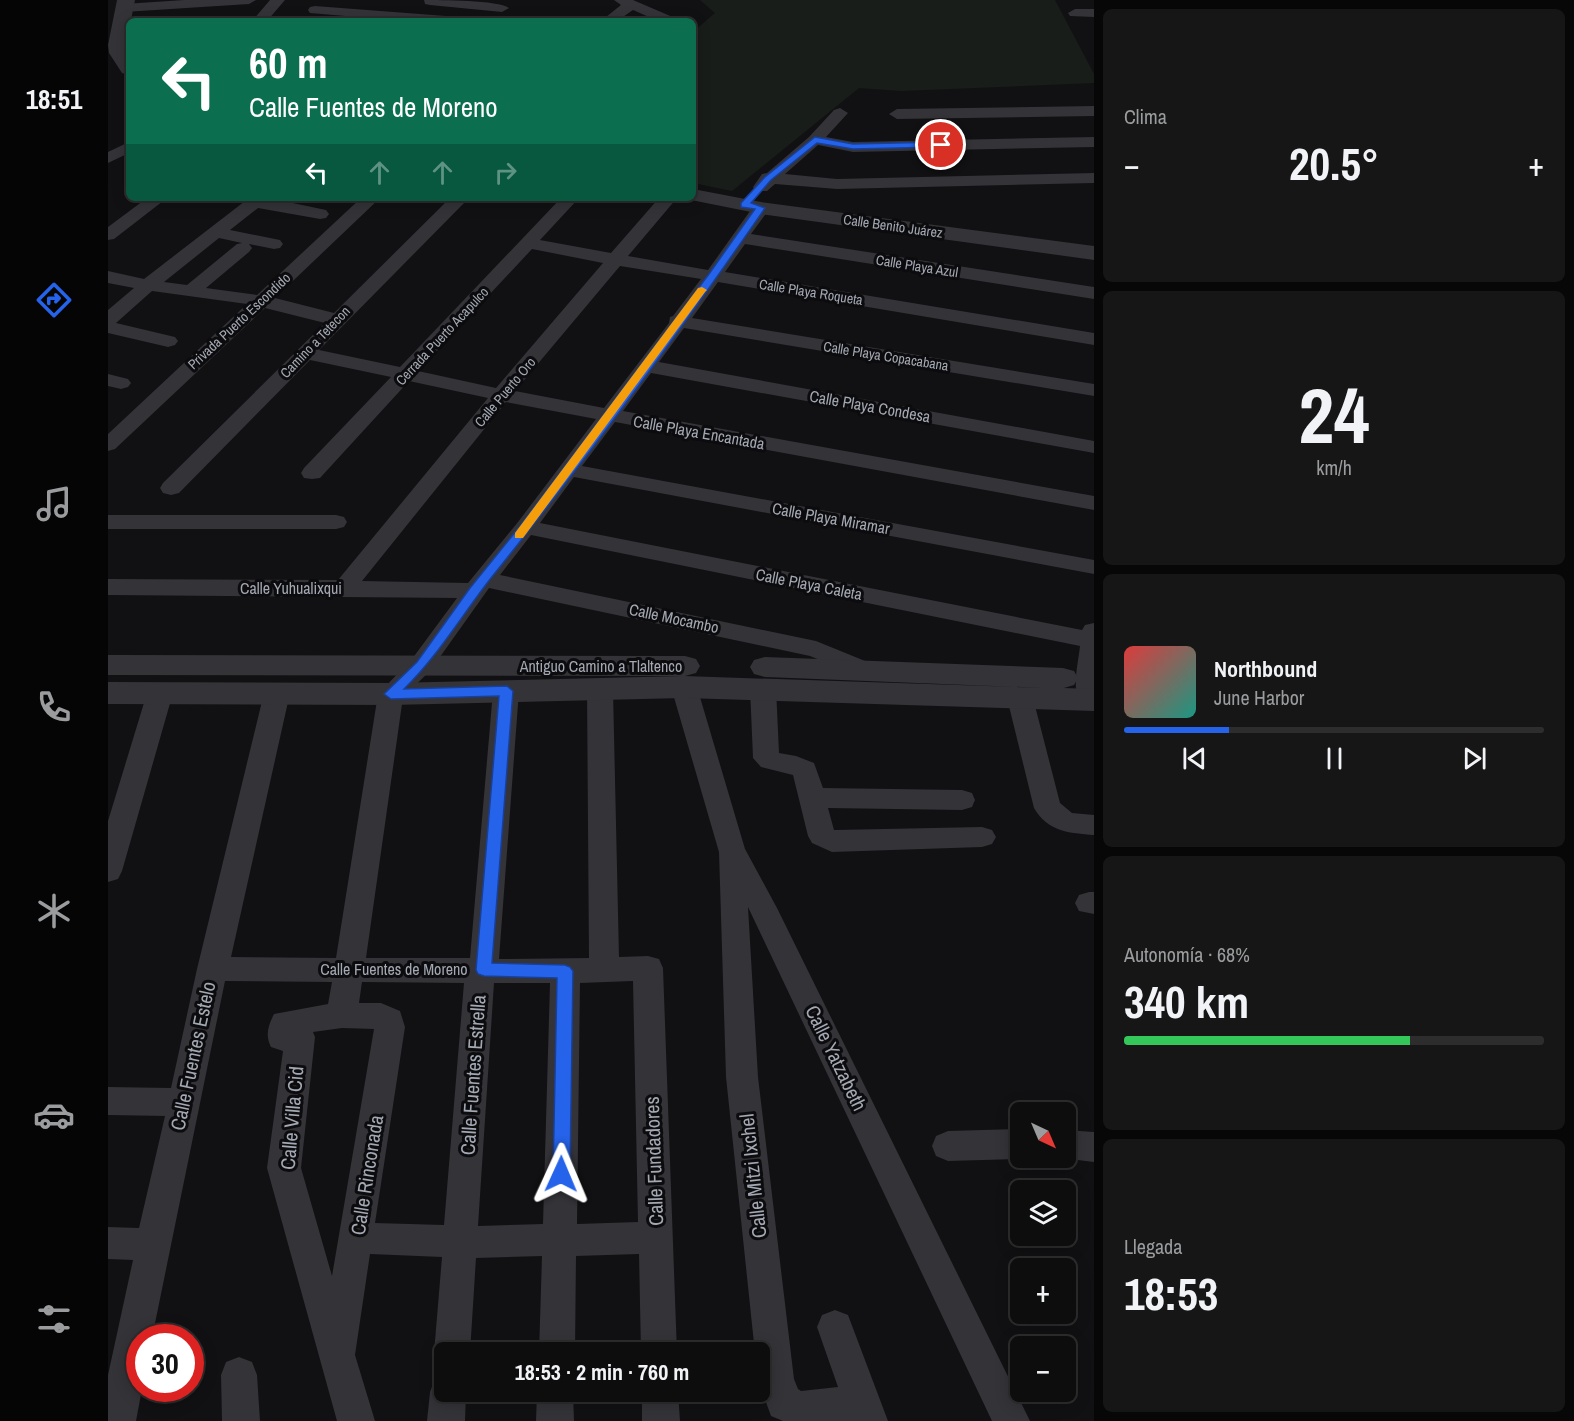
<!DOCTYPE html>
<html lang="es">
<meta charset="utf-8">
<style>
body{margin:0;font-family:"Archivo Narrow",sans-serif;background:#161617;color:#f1f3f6;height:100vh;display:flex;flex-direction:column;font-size:22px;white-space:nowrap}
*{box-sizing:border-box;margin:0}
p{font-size:20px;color:#9a9c9e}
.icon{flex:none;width:33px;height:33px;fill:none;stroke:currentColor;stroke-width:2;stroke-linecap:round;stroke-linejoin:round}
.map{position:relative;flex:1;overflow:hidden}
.side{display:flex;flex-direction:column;gap:9px;padding:9px;background:#070708;width:480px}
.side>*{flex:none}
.hud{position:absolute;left:18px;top:18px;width:570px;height:183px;border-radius:9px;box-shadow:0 3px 15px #0003,0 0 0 2px #2d2d2e;background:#0b6e4f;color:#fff;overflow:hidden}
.needle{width:39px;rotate:136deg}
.buttons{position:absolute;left:902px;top:1102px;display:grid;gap:12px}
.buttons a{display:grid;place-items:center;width:66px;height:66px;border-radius:9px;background:#0d0d0e;box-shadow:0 3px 15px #0003,0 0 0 2px #2d2d2e;font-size:30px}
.speed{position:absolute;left:18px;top:1324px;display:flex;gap:12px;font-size:30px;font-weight:700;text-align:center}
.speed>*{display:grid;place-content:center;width:78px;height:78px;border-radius:50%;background:#0d0d0e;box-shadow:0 3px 15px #0003,0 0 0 2px #2d2d2e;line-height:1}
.speed .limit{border:9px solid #d22;background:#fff;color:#111}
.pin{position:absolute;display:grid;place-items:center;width:51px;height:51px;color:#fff;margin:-26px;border:3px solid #fff;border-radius:50%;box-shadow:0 2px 6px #0007}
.me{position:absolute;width:66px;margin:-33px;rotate:1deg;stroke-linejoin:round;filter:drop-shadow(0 0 4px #0008)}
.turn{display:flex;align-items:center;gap:21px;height:126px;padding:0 24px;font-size:27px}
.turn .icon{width:78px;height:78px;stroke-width:2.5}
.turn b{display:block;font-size:42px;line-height:51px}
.lanes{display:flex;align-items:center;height:57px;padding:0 24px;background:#0003;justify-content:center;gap:30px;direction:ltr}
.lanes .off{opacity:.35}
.big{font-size:45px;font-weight:800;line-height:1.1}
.side .card{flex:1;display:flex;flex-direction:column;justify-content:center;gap:9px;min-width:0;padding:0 21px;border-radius:9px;background:#161617}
.side .dial{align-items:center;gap:0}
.dial b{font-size:78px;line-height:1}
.song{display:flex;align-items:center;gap:18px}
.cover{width:72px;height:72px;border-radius:9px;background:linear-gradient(135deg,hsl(0 70% 55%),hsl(170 70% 35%))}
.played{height:6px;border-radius:3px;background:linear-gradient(90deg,#2563eb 25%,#2d2d2e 25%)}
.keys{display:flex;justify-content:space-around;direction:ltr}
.heat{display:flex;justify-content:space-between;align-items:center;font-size:33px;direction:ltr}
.charge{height:9px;border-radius:4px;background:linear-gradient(90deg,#34c759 68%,#2d2d2e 0)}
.trip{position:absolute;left:326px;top:1342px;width:336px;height:60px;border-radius:9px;background:#0d0d0e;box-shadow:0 3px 15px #0003,0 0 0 2px #2d2d2e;font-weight:800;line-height:60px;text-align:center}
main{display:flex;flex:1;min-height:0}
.menu{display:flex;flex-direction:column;width:108px;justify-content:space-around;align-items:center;background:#050506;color:#9a9c9e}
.menu .icon{width:42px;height:42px}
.menu .active{color:#2563eb}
.menu b{font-size:27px;color:#f1f3f6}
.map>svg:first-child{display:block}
.green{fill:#181d19}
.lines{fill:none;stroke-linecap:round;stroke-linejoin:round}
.minor{fill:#333338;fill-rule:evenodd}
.tertiary{fill:#333338;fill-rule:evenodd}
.route{fill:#2563eb;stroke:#184099;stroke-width:1.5}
.slow{fill:#f59e0b}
.labels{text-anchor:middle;stroke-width:6;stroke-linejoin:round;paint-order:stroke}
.far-street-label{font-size:14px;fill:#a3a8b3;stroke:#0c0c0e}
.street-label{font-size:16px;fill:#a3a8b3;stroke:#0c0c0e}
.near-street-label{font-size:20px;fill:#a3a8b3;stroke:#0c0c0e}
</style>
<main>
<nav class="menu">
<b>18:51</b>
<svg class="icon active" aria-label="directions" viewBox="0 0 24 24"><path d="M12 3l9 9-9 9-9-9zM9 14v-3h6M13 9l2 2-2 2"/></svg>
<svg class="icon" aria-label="music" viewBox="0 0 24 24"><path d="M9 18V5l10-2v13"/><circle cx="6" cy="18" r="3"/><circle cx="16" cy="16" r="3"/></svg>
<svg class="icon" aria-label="phone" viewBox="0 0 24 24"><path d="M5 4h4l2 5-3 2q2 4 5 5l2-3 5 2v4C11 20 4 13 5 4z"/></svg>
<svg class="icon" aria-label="climate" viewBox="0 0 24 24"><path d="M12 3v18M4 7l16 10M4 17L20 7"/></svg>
<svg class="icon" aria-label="car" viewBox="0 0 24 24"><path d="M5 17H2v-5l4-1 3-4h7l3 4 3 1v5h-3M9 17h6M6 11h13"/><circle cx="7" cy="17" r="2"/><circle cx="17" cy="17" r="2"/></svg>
<svg class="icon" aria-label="filters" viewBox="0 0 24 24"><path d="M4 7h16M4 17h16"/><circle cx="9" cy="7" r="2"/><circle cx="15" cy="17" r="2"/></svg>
</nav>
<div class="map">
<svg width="986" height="1421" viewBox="0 0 986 1421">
<rect width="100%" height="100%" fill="#111113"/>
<!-- green -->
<path class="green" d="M592,0H947L986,74V83L793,91L751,88L624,191L585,183V32L607,13Z"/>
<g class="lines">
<!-- minor -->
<path class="minor" d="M76,0H148L141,4L16,12L9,8L16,4Z
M162,0H177L159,21H144Z
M316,0C333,0 390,0 401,8L394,12L322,5L317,4Z
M506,0H525L567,18L569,21H550L525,10L509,21H493L513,5Z
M207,6L351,17L358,21H296L202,13L200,10L202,7Z
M967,9H986V17L962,16L960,13Z
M986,106V116L789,119L781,114L789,109Z
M732,108L740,113L718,137L745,142L986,137V147L745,152L710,145L677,174L729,179L986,173V183L729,189L667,184L659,191H647L645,187L654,174L659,173L701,137L726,110Z
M21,142V153L0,163V152Z
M39,198H59L6,239L0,240V227Z
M141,198H161L218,210L221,214L218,218L212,219L150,208L122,230L172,240L175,244L172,248L166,249L141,244L144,248L141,252L98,288L149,295L253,198H272L167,298L226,313L342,198H361L211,350L292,367L453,198H471L432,240L503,253L551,198H569L520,256L600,270L647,204H659L662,208L643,234L986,287V299L637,244L617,272L986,333V345L610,282L584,318L986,384V396L576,328L551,362L986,441V453L543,373L515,411L986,496V510L507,422L474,466L986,560V574L466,477L432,523L974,630L977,625L986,623V708L973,706C963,689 970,665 972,646L423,535L392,575L708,641L762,663L765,669L762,675L753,677L702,656L381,588L322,671L295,697L258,958H362L385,691L389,685L398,682L407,685L411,691L391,959L481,958L479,690L483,684L492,681L501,684L505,690L511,957L540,956L551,959L555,968L569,1353H533L531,1254L468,1256L467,1353H431L434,1256L368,1258L362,1353H336V1367L331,1366L326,1353L334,1257L262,1254L247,1355L267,1421H229L159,1168L175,1051L163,1047C157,1035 160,1026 166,1014L220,1004L224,982L117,981L44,1338H32V1389H34L28,1421H0V1375L25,1260L0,1259V1227L31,1228L57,1116L0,1115V1087L63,1088L89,969L156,693L160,687L169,684L178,687L182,693L123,957L228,958L270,694L304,659L349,598L0,595V579L230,580L380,398L301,381L212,478L204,479L196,478L193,473L196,468L283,377L202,360L71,493L63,495L55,493L52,488L55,483L217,323L157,308L7,449L0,451V434L139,304L44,291L8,323L67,337L70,341L67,345L60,347L0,333V310L26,288L0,283V271L36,279ZM111,238L134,243L129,244L79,285L56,282ZM424,249L495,263L388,388L310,371ZM512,266L593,279L565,316L562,317L561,323L496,408L407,391ZM398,402L488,419L410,522L360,583L254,581ZM525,981L530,1222L469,1224L472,983ZM254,982L356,983L336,1225L267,1223L297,1027L292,1011L273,1003H251ZM386,983H442L435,1224L370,1226ZM234,1028L266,1029L224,1276L193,1168L207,1037L205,1032Z
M0,374L20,379L23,383L20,387L13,389L0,386Z
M0,515H228L236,517L239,522L236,527L228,529H0Z
M576,678L585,681L589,687L637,849L669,908L922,1421H884L640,907L650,1077L686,1379L690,1389L693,1391L730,1387L709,1327L714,1315L727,1310L740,1315L780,1421H675L663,1416L651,1383V1353H647L618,1077L611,852L563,687L567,681Z
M655,679L664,682L668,688L671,753L688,756L706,763L715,788L854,790L864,793L867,800L864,807L854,810L720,808L726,830L874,827L884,830L888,837L884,844L874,847L724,852L704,843L700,836L685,775L653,767L645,758L642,688L646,682Z
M52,684L61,687L65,693L14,871L10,879L0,882V821L39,693L43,687Z
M912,689L921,692L925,698L952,803L964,813L986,815V835C961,833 940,832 926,808L899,698L903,692Z
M981,892H986V914L971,911L967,903L971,895Z
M912,1129V1159L840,1161L828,1156L824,1146L828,1136L840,1131Z
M957,1130L986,1132V1162L953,1158H957Z
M131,1357L144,1362L149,1375L152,1421H114L113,1375L118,1362Z
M336,1375V1392H358L357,1421H319L322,1392L327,1379Z
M429,1392H465L466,1421H428Z
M534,1392H570L572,1421H534Z"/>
<!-- tertiary -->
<path class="tertiary" d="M9,0H27L18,45L21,56V75L14,73L1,53L0,45Z
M585,189L653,202L986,246V260L653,214L578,199L585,198Z
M0,655L577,656L588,659L592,666L588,673L577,676L0,675Z
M657,657L955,668L966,671L970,678L966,685L956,688L986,689V711L576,698L283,705L0,704V682L283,683L576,676L937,688L657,677L646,674L642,667L646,660Z"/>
</g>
<!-- route -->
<path class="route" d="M707,137L745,144L833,142L837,145L833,147L745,149L709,143L663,180L643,203L657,208C570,334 479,459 383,578C354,615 330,656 296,689L399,686L405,691L384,963L457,965L462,967L465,971L462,1174L460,1179L453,1182L447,1179L445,1174L449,978L376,976L370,974L368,970L391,696L283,699L276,694L309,662L362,588L413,525L601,274L647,209L633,207V203L657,177Z"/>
<!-- slow -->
<path class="slow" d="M594,287L599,290L597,292L415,538H407V533L590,288Z"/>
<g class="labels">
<!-- far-street labels -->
<g class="far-street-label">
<text transform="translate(785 226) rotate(8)" y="5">Calle Benito Juárez</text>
<text transform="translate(809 266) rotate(9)" y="5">Calle Playa Azul</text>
<text transform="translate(703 292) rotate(9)" y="5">Calle Playa Roqueta</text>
<text transform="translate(131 321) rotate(-43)" y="5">Privada Puerto Escondido</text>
<text transform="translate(334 336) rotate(-47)" y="5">Cerrada Puerto Acapulco</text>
<text transform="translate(207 342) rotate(-46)" y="5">Camino a Tetecon</text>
<text transform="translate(778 356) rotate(9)" y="5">Calle Playa Copacabana</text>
<text transform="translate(397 392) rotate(-50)" y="5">Calle Puerto Oro</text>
</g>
<!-- street labels -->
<g class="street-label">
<text transform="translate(762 406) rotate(10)" y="6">Calle Playa Condesa</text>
<text transform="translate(591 432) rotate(10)" y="6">Calle Playa Encantada</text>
<text transform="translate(723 518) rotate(10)" y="6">Calle Playa Miramar</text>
<text transform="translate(701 584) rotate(11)" y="6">Calle Playa Caleta</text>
<text x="183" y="594">Calle Yuhualixqui</text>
<text transform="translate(566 618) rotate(12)" y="6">Calle Mocambo</text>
<text x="493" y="672">Antiguo Camino a Tlaltenco</text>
<text x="286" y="975">Calle Fuentes de Moreno</text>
</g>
<!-- near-street labels -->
<g class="near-street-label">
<text transform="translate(85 1056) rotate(-78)" y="7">Calle Fuentes Estelo</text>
<text transform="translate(728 1058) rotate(64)" y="7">Calle Yatzabeth</text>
<text transform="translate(365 1075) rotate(-86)" y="7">Calle Fuentes Estrella</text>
<text transform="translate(184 1118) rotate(-85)" y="7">Calle Villa Cid</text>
<text transform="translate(546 1161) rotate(-92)" y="7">Calle Fundadores</text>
<text transform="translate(259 1175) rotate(-81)" y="7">Calle Rinconada</text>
<text transform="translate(645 1176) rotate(-96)" y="7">Calle Mitzi Ixchel</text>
</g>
</g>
</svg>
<div class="buttons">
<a><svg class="needle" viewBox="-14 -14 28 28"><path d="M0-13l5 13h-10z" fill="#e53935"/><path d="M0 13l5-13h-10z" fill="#9a9c9e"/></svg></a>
<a><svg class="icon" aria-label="layers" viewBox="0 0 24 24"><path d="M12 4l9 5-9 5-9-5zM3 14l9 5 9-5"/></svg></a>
<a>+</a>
<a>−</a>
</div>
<div class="speed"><div class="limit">30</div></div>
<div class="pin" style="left:833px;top:145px;background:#d93025"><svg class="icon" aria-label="arrive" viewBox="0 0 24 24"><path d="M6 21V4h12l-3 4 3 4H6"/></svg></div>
<svg class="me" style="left:453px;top:1174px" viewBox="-20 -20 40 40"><path d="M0-17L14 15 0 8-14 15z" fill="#2563eb" stroke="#fff" stroke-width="4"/></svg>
<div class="trip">18:53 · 2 min · 760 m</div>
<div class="hud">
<div class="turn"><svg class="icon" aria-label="left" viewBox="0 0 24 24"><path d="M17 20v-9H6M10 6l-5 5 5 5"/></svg><div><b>60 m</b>Calle Fuentes de Moreno</div></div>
<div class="lanes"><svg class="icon" aria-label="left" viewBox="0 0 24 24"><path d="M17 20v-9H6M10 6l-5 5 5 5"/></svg><svg class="icon off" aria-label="ahead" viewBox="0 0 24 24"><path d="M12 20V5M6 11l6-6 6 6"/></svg><svg class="icon off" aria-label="ahead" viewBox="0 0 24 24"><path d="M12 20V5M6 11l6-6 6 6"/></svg><svg class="icon off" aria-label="right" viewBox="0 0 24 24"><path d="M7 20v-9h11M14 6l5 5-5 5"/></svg></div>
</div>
</div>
<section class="side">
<div class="card"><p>Clima</p>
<div class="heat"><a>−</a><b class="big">20.5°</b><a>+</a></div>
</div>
<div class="card dial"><b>24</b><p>km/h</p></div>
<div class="card">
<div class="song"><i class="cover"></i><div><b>Northbound</b><p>June Harbor</p></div></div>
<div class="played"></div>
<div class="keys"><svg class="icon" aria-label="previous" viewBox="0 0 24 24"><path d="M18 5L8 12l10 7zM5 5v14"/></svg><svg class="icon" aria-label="pause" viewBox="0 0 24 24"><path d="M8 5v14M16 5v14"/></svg><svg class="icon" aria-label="next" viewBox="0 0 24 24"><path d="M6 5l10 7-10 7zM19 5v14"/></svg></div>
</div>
<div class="card"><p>Autonomía · 68%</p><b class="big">340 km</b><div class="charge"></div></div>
<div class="card"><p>Llegada</p><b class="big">18:53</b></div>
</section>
</main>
